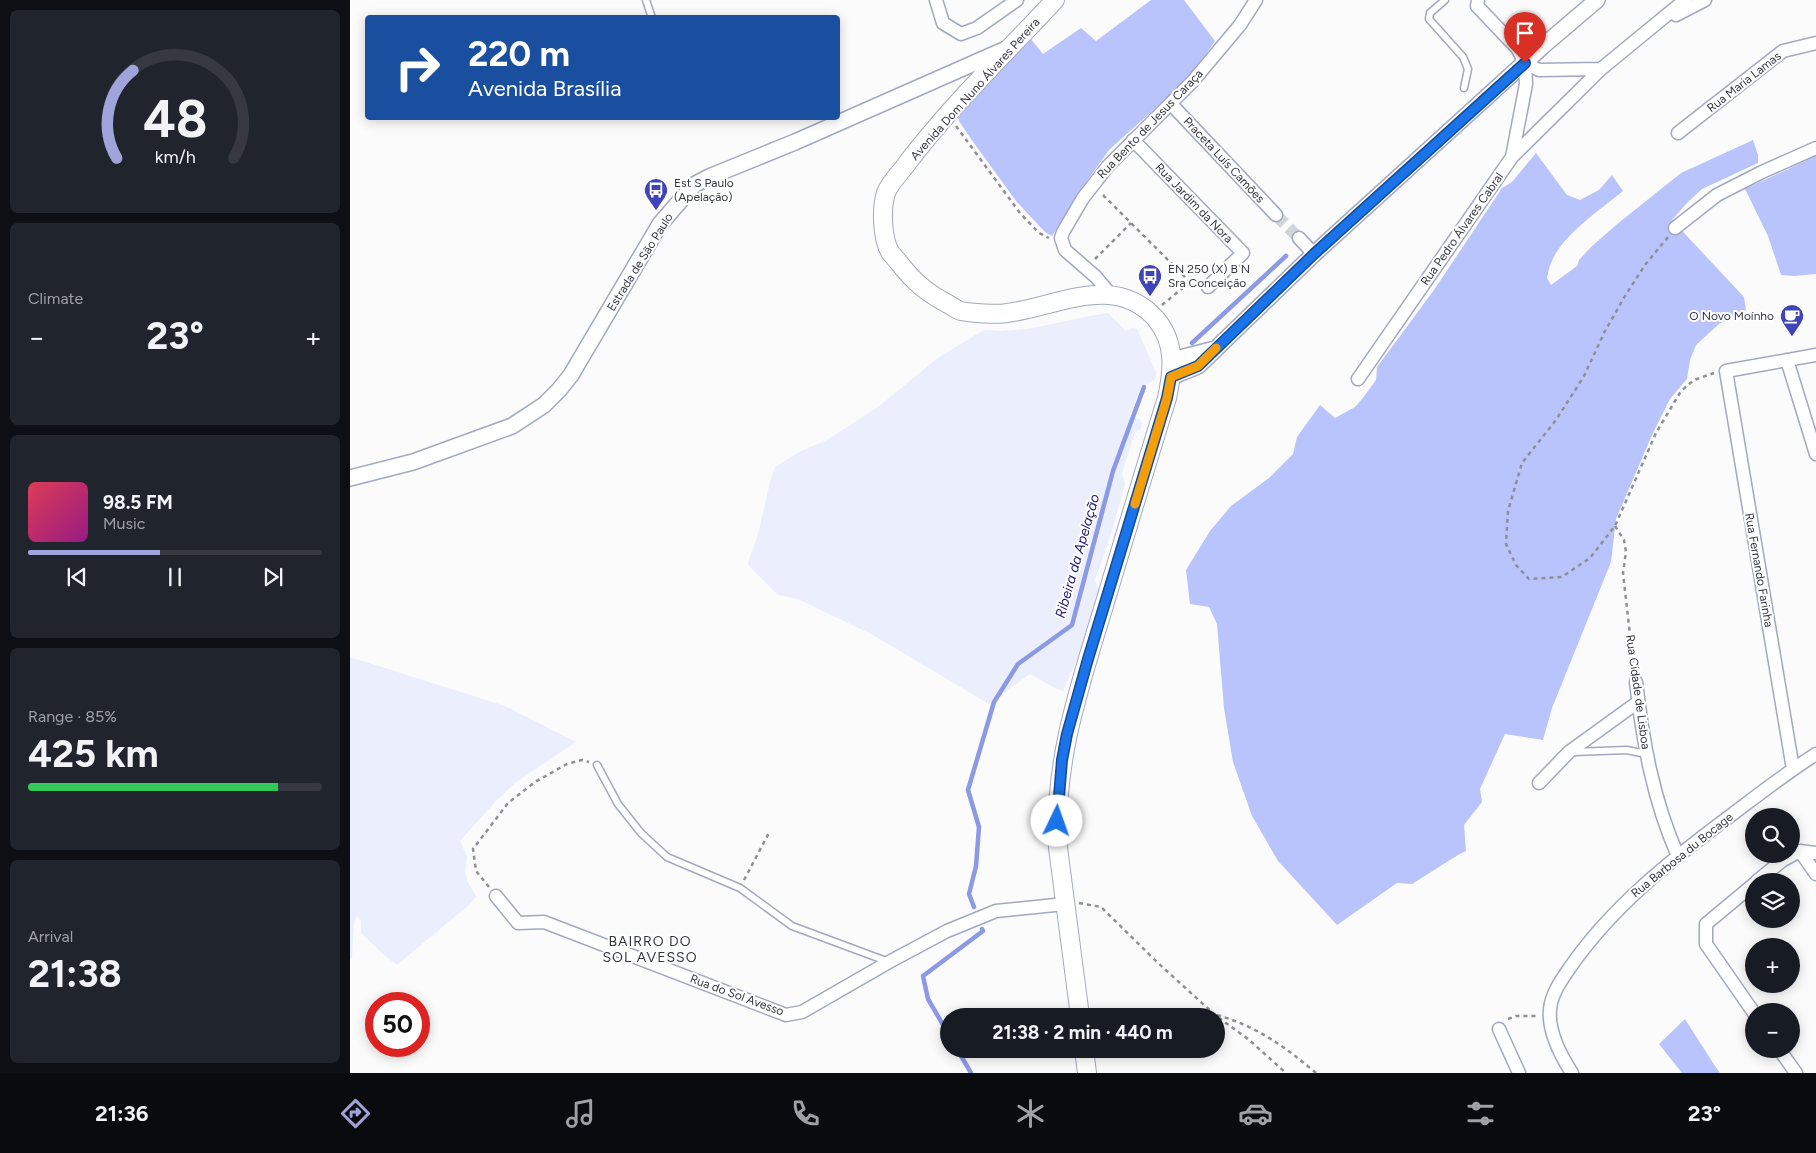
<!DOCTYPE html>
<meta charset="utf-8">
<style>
body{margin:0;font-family:Figtree,sans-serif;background:#20242c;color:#f1f3f6;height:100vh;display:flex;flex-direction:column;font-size:19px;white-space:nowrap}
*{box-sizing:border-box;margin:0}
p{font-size:16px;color:#9ea1a6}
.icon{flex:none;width:28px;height:28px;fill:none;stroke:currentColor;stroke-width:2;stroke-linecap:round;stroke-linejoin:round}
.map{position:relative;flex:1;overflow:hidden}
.drawer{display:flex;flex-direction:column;gap:10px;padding:10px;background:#0d0f14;width:350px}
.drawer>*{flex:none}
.banner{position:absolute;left:15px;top:15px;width:475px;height:105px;border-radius:5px;box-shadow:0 2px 12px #0003;background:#1a4fa0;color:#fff;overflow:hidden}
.buttons{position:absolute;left:1395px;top:808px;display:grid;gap:10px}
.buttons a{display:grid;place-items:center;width:55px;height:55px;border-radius:50%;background:#171b24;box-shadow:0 2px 12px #0003;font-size:25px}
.speed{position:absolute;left:15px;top:992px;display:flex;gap:10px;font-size:25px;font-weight:700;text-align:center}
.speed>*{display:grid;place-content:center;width:65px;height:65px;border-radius:50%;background:#171b24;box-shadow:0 2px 12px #0003;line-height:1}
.speed .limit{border:8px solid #d22;background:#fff;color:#111}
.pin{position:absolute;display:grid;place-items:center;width:42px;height:42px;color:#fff;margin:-51px -21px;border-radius:50% 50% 50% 0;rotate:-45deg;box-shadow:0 0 5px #0007}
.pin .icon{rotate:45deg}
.me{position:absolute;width:55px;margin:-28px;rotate:3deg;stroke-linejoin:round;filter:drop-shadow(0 0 4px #0008)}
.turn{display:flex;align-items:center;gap:18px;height:105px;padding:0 20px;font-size:22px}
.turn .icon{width:65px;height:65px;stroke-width:2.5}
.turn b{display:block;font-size:35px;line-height:42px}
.big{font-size:38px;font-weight:700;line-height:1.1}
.drawer .card{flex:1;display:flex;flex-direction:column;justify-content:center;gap:8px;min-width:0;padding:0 18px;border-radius:8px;background:#20242c}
.drawer .dial{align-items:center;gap:0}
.dial svg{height:130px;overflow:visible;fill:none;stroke:#363941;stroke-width:7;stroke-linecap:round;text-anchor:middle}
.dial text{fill:#f1f3f6;stroke:none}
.song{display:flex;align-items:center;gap:15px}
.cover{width:60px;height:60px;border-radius:8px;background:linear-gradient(135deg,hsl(350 70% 55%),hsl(310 70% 35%))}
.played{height:5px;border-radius:2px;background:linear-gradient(90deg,#a1a4db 45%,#363941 45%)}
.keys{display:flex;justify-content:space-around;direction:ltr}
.heat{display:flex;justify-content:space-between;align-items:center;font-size:28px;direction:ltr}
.charge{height:8px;border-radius:4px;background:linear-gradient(90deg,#34c759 85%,#363941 0)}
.trip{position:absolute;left:590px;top:1008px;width:285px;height:50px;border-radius:25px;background:#171b24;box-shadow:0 2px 12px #0003;font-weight:700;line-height:50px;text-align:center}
.dock{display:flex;height:80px;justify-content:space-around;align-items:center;background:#090b0e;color:#9ea1a6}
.dock .icon{width:35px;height:35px}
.dock .selected{color:#a1a4db}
.dock b{font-size:22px;color:#f1f3f6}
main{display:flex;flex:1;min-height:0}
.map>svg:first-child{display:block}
.built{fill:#ebeefc}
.green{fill:#b9c4fc}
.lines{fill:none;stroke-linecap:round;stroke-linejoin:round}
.stream{stroke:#8c9ae6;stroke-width:4.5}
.minor-tunnel{stroke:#d3d4d6;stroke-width:12;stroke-dasharray:12 6;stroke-linecap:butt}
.service-casing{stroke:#a2a8c1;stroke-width:9}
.minor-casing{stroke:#a2a8c1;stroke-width:15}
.tertiary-casing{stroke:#a2a8c1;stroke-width:18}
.secondary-casing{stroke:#a2a8c1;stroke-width:20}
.path{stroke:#8f9096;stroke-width:2.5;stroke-dasharray:4 4;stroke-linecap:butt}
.service{stroke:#fff;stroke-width:6}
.minor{stroke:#fff;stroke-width:12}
.tertiary{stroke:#fff;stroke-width:15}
.secondary{stroke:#fff;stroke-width:18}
.route-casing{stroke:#114b97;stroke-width:12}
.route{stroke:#1a73e8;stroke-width:9}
.slow{stroke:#f59e0b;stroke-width:9}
.labels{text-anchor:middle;stroke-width:4;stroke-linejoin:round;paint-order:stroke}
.street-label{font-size:12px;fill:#343741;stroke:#fff}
.poi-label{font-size:12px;fill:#343741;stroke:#fff;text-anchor:start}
.water-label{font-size:14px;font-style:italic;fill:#1d176f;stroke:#fff}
.neighbourhood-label{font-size:14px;letter-spacing:1px;fill:#343741;stroke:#fff}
</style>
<main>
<section class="drawer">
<div class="card dial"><svg viewBox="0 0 100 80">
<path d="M14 69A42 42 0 1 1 86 69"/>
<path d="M14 69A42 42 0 0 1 24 15" stroke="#a1a4db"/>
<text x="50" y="56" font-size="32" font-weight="700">48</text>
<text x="50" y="72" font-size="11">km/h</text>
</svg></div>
<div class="card"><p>Climate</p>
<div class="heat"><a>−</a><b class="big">23°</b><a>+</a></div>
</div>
<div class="card">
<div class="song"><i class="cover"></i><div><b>98.5 FM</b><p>Music</p></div></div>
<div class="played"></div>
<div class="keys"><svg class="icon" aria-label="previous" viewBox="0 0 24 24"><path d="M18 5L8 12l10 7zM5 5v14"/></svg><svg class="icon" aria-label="pause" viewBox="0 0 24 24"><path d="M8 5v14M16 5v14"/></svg><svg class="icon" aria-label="next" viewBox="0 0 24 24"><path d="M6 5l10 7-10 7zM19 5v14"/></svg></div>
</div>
<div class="card"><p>Range · 85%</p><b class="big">425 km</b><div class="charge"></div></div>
<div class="card"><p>Arrival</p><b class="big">21:38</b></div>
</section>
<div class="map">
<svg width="1466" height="1073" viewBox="0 0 1466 1073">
<rect width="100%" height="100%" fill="#fbfbfb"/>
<!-- built -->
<path class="built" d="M758,313L776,331L782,328L787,329L806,372V377L804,380L791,387L779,417L790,419L792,423L791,429L785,432L772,474L775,484L762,531L745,580L750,593L729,655L713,691L703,687L680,674L639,704L523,635L448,599L428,595L400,567L398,563L409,531L420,482L425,467L451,451L477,440L528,407L589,357L634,330L651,331L678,329L740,316Z
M0,657L155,706L226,742L165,783L145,802L110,841L117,857L115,872L117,881L126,896L120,904L47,965L35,956L11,933V921L7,916L4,922L2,958H0Z"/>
<!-- green -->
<path class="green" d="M801,0H834L865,41L841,76L759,150L739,178L702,236L695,232L666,201L621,139L609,121L608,116L680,38L693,54L731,28L746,41Z
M1403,140L1408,155V163L1352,189L1337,203L1322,220L1394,297L1396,310L1369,324L1346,345L1340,360L1337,379L1320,399L1302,435L1266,519L1261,562L1202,708L1193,740L1155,734L1130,789L1132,802L1114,825L1116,851L1108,855L1062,884L1047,883L987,925L928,861L902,816L883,762L874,708L867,624L859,607L840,604L836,570L860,531L881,506L919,478L943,454L947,437L970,405L985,418L1005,407L1012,399L1026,380L1027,367L1084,290L1152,188L1162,182L1186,153L1217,195L1230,200L1249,190L1262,175L1273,191C1251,209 1211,236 1201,263C1199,268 1198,273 1197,278L1201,285L1227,266L1229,260L1241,247L1266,225L1331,173Z
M1466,156V274L1444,276L1431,275L1418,236L1395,189Z
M1335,1019L1365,1066L1370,1073H1332L1309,1044Z"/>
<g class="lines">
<!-- stream -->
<path class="stream" d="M842,343L936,256
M624,907L619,894L626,866L629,827L618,790L644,702L668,664L722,625L763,471L794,387
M599,1035L578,999L573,976L633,931L632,929
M607,1049L621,1073"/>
<!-- minor-tunnel -->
<path class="minor-tunnel" d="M926,215L949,238"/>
<!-- service casing -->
<g class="service-casing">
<path id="service" d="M296,0L302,18
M1095,0L1080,13L1079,19L1113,57L1118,69L1114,88
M1223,752L1277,750L1296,754
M247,765L268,804L291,833L317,857L390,888L442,926L539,962"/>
</g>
<!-- minor casing -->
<g class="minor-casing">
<path id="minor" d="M586,0L593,23L611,34L627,28L667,0
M1326,15L1355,0
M1175,63L1189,70L1251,69L1335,0
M821,104L926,215
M1328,133L1433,51L1466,43
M783,140L893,253L858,287
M1162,157L1251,69
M1325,228L1367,195L1412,172L1466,148
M949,238L964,254
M761,295L746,277L715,250L711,238L713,232L733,198L758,166L843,81L890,25L906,0
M1437,360L1466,454
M1008,379L1162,157L1176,84L1175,63L1167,48L1127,6L1128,0
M1286,682C1293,742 1303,800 1328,856
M1443,769L1376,371L1466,355
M1189,783L1219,752L1288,702
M1450,851L1466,874
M1407,881L1433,860L1450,851L1466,853
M1404,884L1356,924V944L1404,1013
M146,896L168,923L194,922L436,1015L452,1012L539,962L597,931L646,911L715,904
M1149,1029L1169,1073
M1429,1049L1446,1073
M1222,1073C1211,1056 1198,1031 1200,1010C1201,994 1212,979 1221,966C1263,906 1321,860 1380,816C1408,795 1436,773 1466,754"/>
</g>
<!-- tertiary casing -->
<g class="tertiary-casing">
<path id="tertiary" d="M822,360L865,349
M821,377L848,366L964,254L1193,46L1247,0
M0,478L63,462L162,426L194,405L209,390L221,375L310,224L344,185L359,177L445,142L656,49"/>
</g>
<!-- secondary casing -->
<g class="secondary-casing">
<path id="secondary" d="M705,0C656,53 602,104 558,162C552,171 540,182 536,193C531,208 532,238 540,252C543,256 547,260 550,264C565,283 576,292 598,304C602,306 607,310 611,311C620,313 648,315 657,313C706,307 765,272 806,319C826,343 823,370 817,398C796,465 776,532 756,599C731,682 703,760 708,848L730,1016
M734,1049L737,1073"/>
</g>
<!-- path -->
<path class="path" d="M606,126L670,213L689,233L699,238
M753,195L840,282
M1318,237L1295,265L1275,296L1255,331L1234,376L1206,420L1172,463L1158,511L1156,544L1166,565L1179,579L1212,577L1240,558L1265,526L1306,433L1331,391L1344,380L1364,373
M745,259L781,223
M812,305L840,282L845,287
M1265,526L1274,540L1276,552L1273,573L1284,670
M394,880L420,831
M139,887L126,871L123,849L158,803L185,782L217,764L232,760L239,762
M729,903L751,907L807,962L865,1015L898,1039L936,1073
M867,1015C908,1027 934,1046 966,1073
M1158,1019L1166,1016H1188"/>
<!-- service -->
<use href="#service" class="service"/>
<!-- minor -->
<use href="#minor" class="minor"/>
<!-- tertiary -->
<use href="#tertiary" class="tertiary"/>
<!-- secondary -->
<use href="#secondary" class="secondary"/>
</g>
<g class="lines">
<!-- route casing -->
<g class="route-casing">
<path id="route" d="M707,821L712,760L717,734L738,659L817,398L821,377L848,366L964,254L1175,63"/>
</g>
<!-- route -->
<use href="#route" class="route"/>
<!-- slow -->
<path class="slow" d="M785,504L817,398L821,377L848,366L866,348"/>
</g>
<!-- icons -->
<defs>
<g id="bus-pin" transform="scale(1.25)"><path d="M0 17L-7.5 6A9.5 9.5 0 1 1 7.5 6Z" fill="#4044b9" stroke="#fff"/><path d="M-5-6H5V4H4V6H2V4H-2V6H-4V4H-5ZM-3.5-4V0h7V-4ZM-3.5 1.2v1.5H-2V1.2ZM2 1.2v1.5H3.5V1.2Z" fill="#fff"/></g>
<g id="cafe-pin" transform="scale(1.25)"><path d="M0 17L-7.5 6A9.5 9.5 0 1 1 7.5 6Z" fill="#4044b9" stroke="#fff"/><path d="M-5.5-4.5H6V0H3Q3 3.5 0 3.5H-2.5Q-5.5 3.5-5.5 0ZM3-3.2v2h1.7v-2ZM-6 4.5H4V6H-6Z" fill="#fff"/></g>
</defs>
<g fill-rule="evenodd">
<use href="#bus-pin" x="306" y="190"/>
<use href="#bus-pin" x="800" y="276"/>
<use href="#cafe-pin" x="1442" y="316"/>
</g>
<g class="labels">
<!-- street labels -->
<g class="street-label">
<text transform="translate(1394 82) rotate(-38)" y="4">Rua Maria Lamas</text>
<text transform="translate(625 89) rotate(-48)" y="4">Avenida Dom Nuno Álvares Pereira</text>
<text transform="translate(800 124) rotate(-46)" y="4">Rua Bento de Jesus Caraça</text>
<text transform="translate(874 160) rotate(47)" y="4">Praceta Luís Camões</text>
<text transform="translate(844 203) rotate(46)" y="4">Rua Jardim da Nora</text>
<text transform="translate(1112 229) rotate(-55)" y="4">Rua Pedro Álvares Cabral</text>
<text transform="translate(290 262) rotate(-58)" y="4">Estrada de São Paulo</text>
<text transform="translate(1409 570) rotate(80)" y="4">Rua Fernando Farinha</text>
<text transform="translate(1288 692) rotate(82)" y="4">Rua Cidade de Lisboa</text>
<text transform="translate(1332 855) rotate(-39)" y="4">Rua Barbosa du Bocage</text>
<text transform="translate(387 995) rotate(20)" y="4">Rua do Sol Avesso</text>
</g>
<!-- poi labels -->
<g class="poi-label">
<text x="324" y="187">Est S Paulo<tspan x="324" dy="14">(Apelação)</tspan></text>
<text x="818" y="273">EN 250 (X) B N<tspan x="818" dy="14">Sra Conceição</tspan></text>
<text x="1424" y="320" text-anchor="end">O Novo Moínho</text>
</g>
<!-- water labels -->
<g class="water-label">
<text transform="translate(727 556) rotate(-74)" y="5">Ribeira da Apelação</text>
</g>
<!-- neighbourhood labels -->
<g class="neighbourhood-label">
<text x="300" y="946">BAIRRO DO<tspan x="300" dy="16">SOL AVESSO</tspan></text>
</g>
</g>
</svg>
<div class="buttons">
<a><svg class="icon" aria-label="search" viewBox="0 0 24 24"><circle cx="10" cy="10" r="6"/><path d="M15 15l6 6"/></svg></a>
<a><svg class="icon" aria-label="layers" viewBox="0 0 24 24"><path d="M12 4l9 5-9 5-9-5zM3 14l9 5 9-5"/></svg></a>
<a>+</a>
<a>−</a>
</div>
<div class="speed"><div class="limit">50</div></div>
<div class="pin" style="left:1175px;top:63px;background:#d93025"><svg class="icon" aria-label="arrive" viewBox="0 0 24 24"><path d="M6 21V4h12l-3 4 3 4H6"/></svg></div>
<svg class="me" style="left:707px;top:821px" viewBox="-20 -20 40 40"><circle r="19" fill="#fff"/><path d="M0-13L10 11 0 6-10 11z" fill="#1a73e8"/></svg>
<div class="trip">21:38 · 2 min · 440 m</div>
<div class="banner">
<div class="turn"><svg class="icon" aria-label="right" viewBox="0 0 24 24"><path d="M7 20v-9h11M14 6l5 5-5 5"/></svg><div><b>220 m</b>Avenida Brasília</div></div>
</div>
</div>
</main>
<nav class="dock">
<b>21:36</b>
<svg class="icon selected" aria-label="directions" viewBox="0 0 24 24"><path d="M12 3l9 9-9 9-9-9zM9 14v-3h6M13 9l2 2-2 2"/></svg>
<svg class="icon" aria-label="music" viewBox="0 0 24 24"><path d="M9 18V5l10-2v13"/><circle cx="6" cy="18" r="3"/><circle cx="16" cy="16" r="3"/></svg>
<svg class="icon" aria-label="phone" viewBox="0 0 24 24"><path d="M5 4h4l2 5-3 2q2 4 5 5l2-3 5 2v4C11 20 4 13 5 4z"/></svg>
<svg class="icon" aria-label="climate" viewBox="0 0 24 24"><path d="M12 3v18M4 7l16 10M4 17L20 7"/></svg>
<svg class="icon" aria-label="car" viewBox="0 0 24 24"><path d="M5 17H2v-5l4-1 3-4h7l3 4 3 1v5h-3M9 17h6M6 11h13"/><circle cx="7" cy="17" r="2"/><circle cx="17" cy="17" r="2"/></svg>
<svg class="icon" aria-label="filters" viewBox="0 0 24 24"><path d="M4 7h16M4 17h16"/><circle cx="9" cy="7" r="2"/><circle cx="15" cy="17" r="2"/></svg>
<b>23°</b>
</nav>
